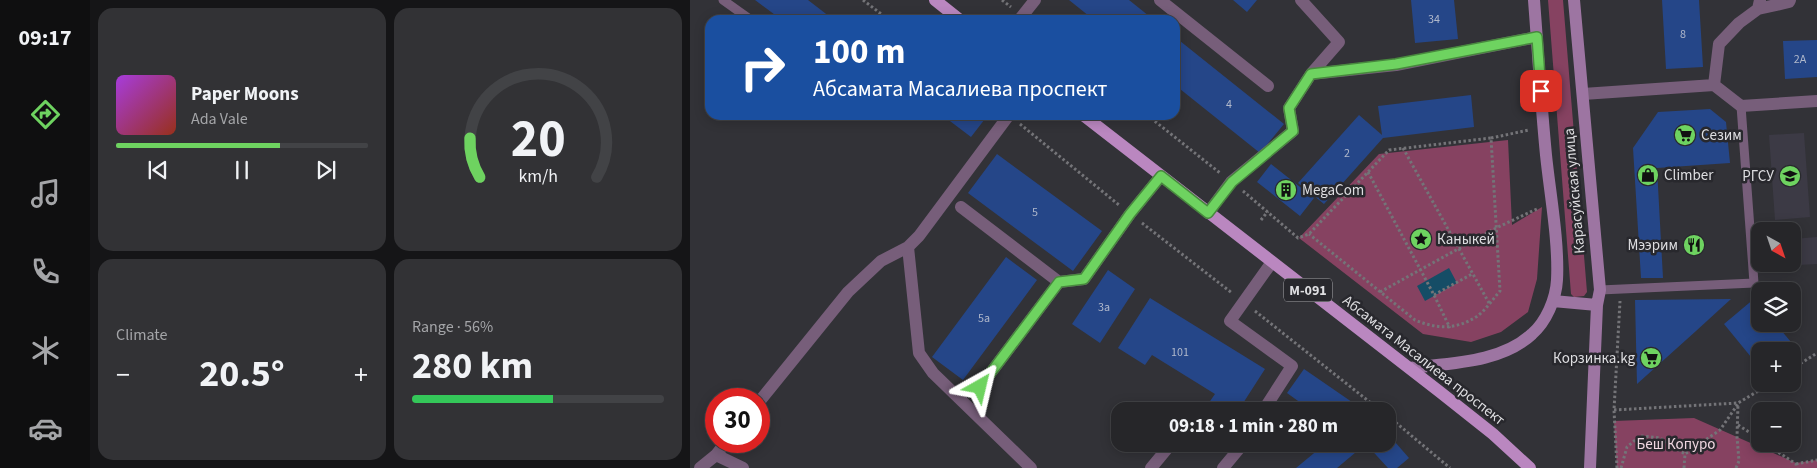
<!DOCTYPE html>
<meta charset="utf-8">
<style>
body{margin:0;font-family:"Source Sans 3",sans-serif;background:#323235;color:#f1f3f6;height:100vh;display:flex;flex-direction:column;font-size:19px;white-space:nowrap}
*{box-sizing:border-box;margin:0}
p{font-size:16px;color:#a4a5a8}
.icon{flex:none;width:28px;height:28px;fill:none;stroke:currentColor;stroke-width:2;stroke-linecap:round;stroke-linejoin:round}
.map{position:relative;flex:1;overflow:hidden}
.details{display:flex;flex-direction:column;gap:8px;padding:8px;background:#151517;width:600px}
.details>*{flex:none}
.banner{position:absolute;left:15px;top:15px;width:475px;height:105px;border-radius:15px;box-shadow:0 2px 12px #0003,0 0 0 1px #424346;background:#1a4fa0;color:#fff;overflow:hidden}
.needle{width:32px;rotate:140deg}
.tools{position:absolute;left:1061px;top:222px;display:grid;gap:10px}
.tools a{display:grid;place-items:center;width:50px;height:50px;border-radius:10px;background:#262629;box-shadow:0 2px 12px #0003,0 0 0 1px #424346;font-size:25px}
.speed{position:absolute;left:15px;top:388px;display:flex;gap:10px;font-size:25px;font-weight:700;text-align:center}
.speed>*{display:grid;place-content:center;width:65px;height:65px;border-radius:50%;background:#262629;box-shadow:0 2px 12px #0003,0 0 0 1px #424346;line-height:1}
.speed .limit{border:8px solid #d22;background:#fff;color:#111}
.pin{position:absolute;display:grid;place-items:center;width:42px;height:42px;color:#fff;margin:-21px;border-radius:10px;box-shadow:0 2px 8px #0006}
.me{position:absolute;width:55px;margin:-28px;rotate:37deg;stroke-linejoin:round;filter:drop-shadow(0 0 4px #0008)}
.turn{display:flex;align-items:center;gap:18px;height:105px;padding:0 25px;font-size:22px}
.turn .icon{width:65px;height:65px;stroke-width:2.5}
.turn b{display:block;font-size:35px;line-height:42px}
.big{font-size:38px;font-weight:700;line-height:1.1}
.details .card{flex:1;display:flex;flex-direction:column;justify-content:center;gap:8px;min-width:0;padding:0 18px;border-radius:15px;background:#323235}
.details .dial{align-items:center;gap:0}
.dial svg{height:130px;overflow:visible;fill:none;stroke:#424346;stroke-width:7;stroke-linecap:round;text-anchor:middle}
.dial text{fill:#f1f3f6;stroke:none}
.song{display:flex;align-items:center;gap:15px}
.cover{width:60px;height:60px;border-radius:8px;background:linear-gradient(135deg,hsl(280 70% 55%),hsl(10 70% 35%))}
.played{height:5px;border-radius:2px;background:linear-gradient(90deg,#6ed360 65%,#424346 65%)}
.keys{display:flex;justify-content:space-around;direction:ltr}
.heat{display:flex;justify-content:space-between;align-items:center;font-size:28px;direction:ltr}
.charge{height:8px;border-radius:4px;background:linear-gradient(90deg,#34c759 56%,#424346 0)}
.details .tiles{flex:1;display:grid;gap:8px;grid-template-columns:repeat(2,1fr)}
.trip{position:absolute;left:421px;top:402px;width:285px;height:50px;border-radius:15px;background:#262629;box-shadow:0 2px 12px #0003,0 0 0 1px #424346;font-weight:700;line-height:50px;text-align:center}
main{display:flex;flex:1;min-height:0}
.dock{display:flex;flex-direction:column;width:90px;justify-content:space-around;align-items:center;background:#0f0f10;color:#a4a5a8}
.dock .icon{width:35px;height:35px}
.dock .current{color:#6ed360}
.dock b{font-size:22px;color:#f1f3f6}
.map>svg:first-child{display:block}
.built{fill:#3c3a45}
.green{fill:#864261}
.water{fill:#154d66}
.building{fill:#254688}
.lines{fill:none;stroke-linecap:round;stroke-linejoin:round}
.path{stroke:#747478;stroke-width:3;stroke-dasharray:2.5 2.5;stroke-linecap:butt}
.lane{stroke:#775e7a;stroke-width:9}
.street{stroke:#775e7a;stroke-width:12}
.secondary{stroke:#9d75a2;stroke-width:12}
.primary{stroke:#ba87c0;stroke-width:12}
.route-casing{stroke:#48893e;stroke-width:12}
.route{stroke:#6ed360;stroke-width:9}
.labels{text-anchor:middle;stroke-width:5;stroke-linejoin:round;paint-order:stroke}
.number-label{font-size:12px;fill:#b0b8cb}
.shield{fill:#28282d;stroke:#a7a7ab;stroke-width:1}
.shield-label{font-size:14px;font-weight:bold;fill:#dedee1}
.poi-label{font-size:15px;fill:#dedee1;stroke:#28282d;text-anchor:start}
.street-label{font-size:15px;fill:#dedee1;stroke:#28282d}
.park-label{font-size:15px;fill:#f1d8e2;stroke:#28282d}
</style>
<main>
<nav class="dock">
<b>09:17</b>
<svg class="icon current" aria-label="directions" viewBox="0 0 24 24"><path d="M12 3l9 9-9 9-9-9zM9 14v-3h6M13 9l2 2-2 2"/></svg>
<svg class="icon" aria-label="music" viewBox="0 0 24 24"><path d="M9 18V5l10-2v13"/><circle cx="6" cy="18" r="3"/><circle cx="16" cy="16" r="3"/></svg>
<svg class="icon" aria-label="phone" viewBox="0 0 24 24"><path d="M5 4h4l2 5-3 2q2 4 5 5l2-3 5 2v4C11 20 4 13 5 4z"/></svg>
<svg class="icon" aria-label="climate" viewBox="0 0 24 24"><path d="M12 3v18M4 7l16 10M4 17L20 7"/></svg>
<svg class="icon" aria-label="car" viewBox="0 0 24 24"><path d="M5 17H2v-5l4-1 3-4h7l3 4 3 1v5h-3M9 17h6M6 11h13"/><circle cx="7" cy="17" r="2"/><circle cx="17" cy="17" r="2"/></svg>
</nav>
<section class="details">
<div class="tiles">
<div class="card">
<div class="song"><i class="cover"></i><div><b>Paper Moons</b><p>Ada Vale</p></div></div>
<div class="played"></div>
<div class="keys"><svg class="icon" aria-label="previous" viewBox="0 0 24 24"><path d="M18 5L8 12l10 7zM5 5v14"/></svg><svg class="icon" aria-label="pause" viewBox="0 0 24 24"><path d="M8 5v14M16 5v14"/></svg><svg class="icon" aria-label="next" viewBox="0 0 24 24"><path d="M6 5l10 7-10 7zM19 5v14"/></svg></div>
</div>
<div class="card dial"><svg viewBox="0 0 100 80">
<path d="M14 69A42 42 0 1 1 86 69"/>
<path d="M14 69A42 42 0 0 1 8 45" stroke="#6ed360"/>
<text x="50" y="56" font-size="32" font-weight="700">20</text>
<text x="50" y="72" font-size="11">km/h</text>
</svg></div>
<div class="card"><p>Climate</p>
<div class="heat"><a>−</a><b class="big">20.5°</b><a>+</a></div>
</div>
<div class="card"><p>Range · 56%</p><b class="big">280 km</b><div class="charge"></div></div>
</div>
</section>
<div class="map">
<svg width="1127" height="468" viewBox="0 0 1127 468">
<rect width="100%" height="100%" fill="#323237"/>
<!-- built -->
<path class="built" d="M1114,133L1120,217L1085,220L1079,135Z
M1127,237V264L1089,266V264H1102L1103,239Z"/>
<!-- green -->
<path class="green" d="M858,0H873L897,292L894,296L884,297L881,294Z
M818,140L822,225L852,207L847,279L838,312L811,332L781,342L733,334L609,238L689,154Z
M1004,418L1106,463L1127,460V468H927L924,421Z"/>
<!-- water -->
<path class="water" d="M759,268L767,283L735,301L727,286Z"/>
<!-- building -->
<path class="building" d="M65,0H118L144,20H92Z
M379,0H439L464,20H404Z
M543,0H567L557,12Z
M721,0H764L768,39L725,43Z
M972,0H1009L1013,67L976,69Z
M485,37L594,124L570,153L485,85Z
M1127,40V77L1095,79L1093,41Z
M781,95L784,127L693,138L634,204L608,183L669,115L692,135L688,106Z
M1020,109L1036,122L1040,163L967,168L973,278H951L943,148L968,112Z
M252,115H298L281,137Z
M307,154L412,231L383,271L278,193Z
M581,164L624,198L610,216L567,182Z
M316,257L347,280L273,380L242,357Z
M418,270L445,289L410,343L382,324Z
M460,298L575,369L548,411H529L518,404L525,394L462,355L455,365L428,348Z
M1065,298L1070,304V324H1086L1111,354L1102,361V351H1070V368L1034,324Z
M1041,299L1006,331L947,384L945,300Z
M614,369L675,411H622L597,393Z
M698,434L719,458L707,468H698L676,444H698Z
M635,444H670L672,447L647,468H606Z"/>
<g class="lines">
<!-- path -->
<path class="path" d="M173,0L199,20
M312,0L321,7
M457,115L530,173
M330,124L429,205
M801,138L839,130
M713,148L799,303
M678,172L744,295L760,328
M553,191L608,238L619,234L699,150L801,138L810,291C803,299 795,311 786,317C765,330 747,329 725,320L619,234
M571,220L578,211
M452,223L542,293
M690,292L806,228L849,208
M744,295L782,274
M565,311L691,411
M1102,369L1127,353
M924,410L1048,403L1080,384
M698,416L760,468
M1048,425L1070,439
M1076,444L1106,464L1107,468
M1106,464L1127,460
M927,468L924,410L930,301
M931,468L937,447L950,436L970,438L995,454
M994,468L995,454L1030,430L1048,404
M1046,468L1049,461L1047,437L1048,404"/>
<!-- lane -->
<path class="lane" d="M33,0L61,20
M910,290L1064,283L1051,106"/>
<!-- street -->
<path class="street" d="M470,0L578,86
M611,0L649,42L621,74
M1068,9L1099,2L1100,0
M329,20L345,0
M1024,85L1029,44L1049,23L1068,9L1070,0
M893,94L1024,85L1051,106L1127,101
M271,207L369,282L394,279L440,214L471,176
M518,213L541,182L603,131L599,108L621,74L706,65L847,37
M218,247L229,353L243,373L341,468
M290,387L369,282
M69,402L158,292L191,261L218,247L229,236L319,115
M573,411L602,366L540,321L582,262
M26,455L53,468
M10,468L26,455L37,441
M461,468L481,444
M533,468L553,444"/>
<!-- secondary -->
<path class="secondary" d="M884,0L910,290L907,305L900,468
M863,301L907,305
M720,368C760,363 811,363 842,334C856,322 866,299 867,280C869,242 860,194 856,155C851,104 848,52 844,0"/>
<!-- primary -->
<path class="primary" d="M245,0L270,20
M393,115L750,392L803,434L840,468"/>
</g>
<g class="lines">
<!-- route casing -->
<g class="route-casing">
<path id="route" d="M290,387L369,282L394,279L440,214L471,176L518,213L542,182L603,131L599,108L621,74L706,64L847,37L851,91"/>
</g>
<!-- route -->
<use href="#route" class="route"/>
</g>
<!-- icons -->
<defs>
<g id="supermarket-disc" transform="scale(1.125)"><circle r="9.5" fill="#6ed360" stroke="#28282d"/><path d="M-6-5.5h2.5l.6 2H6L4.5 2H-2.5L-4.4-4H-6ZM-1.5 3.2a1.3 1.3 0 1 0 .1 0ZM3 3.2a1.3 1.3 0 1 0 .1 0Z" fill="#111"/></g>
<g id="shop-disc" transform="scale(1.125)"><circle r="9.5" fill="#6ed360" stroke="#28282d"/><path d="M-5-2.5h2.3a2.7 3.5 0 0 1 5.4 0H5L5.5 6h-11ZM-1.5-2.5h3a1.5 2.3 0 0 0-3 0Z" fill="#111"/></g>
<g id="university-disc" transform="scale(1.125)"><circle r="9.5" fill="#6ed360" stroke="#28282d"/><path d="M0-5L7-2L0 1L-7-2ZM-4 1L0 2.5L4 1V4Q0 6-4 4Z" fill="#111"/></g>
<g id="building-disc" transform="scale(1.125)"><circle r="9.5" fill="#6ed360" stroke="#28282d"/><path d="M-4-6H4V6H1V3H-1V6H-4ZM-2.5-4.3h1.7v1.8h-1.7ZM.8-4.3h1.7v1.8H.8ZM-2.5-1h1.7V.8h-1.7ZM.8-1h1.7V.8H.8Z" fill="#111"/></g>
<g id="sight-disc" transform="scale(1.125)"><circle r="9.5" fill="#6ed360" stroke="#28282d"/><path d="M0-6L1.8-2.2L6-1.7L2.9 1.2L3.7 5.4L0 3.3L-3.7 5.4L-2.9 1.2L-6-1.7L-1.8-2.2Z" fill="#111"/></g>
<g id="restaurant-disc" transform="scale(1.125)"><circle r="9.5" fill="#6ed360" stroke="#28282d"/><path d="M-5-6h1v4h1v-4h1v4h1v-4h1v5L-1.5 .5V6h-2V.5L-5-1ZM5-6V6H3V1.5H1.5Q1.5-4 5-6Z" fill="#111"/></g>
</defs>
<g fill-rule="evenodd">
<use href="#supermarket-disc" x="995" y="135"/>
<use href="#shop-disc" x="958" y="175"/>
<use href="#university-disc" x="1100" y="176"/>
<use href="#building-disc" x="596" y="190"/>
<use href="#sight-disc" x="731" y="239"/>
<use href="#restaurant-disc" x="1004" y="245"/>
<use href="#supermarket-disc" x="961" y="358"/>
</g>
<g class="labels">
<!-- number labels -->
<g class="number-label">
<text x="744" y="23">34</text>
<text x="993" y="38">8</text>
<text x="1110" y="63">2А</text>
<text x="539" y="108">4</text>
<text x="657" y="157">2</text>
<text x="345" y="216">5</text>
<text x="414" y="311">3а</text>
<text x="294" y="322">5а</text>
<text x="490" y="356">101</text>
</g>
<!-- shield labels -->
<rect class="shield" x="594" y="278.5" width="48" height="23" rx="4"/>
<g class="shield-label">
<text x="618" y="295">М-091</text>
</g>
<!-- poi labels -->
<g class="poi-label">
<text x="1011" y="140">Сезим</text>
<text x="974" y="180">Climber</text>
<text x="1084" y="181" text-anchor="end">РГСУ</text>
<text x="612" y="195">MegaCom</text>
<text x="747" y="244">Каныкей</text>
<text x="988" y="250" text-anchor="end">Мээрим</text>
<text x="945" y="363" text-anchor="end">Корзинка.kg</text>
</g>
<!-- street labels -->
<g class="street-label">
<text transform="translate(884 191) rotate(-95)" y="5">Карасуйская улица</text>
<text transform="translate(734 360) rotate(38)" y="5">Абсамата Масалиева проспект</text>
</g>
<!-- park labels -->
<g class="park-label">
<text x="986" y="449">Беш Копуро</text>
</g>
</g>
</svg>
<div class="tools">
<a><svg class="needle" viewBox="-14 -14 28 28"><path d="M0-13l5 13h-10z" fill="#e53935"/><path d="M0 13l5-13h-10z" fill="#a4a5a8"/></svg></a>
<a><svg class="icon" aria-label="layers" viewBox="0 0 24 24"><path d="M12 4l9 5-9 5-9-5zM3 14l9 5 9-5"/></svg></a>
<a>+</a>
<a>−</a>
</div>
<div class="speed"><div class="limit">30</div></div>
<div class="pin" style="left:851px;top:91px;background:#d93025"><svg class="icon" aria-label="arrive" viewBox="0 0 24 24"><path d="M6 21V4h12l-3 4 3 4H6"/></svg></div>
<svg class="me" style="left:290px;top:387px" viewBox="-20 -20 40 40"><path d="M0-17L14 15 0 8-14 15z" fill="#6ed360" stroke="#fff" stroke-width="4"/></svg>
<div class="trip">09:18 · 1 min · 280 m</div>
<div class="banner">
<div class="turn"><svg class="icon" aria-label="right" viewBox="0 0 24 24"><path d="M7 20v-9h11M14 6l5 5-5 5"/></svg><div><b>100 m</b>Абсамата Масалиева проспект</div></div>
</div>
</div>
</main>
